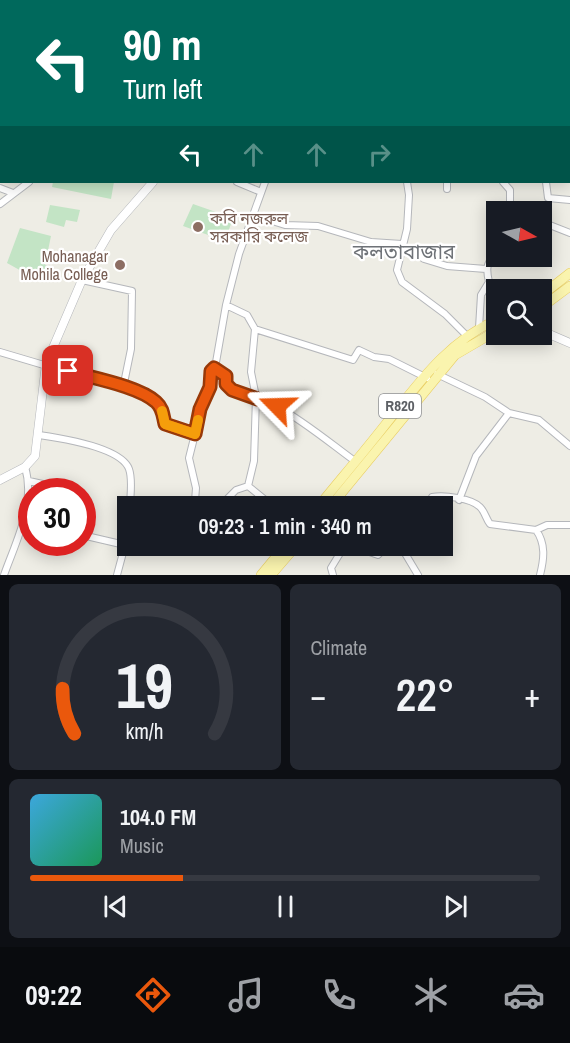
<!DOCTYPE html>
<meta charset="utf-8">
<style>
body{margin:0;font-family:"Archivo Narrow","Noto Sans Bengali",sans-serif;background:#242831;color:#f1f3f6;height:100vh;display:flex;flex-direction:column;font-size:22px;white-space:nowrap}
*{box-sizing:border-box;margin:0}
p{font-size:20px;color:#9ea1a6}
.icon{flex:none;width:33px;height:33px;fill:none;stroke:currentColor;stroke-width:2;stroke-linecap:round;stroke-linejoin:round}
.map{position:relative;height:575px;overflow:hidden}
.panel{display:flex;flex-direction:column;gap:9px;padding:9px;background:#0d0f14;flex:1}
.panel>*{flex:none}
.hud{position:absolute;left:0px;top:0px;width:570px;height:183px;box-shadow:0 3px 15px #0003;background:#00695c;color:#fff;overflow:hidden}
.needle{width:39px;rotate:98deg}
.controls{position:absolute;left:486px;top:201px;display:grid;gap:12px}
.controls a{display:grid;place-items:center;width:66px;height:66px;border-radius:0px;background:#171b24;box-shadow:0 3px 15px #0003;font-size:30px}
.speed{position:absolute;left:18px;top:478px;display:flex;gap:12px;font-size:30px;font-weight:700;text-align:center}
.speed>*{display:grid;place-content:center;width:78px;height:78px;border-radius:50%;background:#171b24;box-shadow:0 3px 15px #0003;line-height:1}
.speed .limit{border:9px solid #d22;background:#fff;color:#111}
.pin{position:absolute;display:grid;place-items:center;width:51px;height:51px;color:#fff;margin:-26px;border-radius:12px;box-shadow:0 3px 9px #0006}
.me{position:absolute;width:66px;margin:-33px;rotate:292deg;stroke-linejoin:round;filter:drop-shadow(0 0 4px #0008)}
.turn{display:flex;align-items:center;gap:21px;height:126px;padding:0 24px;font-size:27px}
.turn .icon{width:78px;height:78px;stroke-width:2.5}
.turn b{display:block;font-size:42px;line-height:51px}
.lanes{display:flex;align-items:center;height:57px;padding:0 24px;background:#0003;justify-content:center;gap:30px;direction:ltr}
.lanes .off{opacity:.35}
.big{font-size:45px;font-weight:600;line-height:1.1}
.panel .card{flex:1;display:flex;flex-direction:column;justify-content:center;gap:9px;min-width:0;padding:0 21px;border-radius:9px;background:#242831}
.panel .dial{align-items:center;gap:0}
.dial svg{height:156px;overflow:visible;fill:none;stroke:#363941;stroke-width:7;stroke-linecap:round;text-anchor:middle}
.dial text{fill:#f1f3f6;stroke:none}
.song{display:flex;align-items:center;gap:18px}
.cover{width:72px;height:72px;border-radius:9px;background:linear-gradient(135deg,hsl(200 70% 55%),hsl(150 70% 35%))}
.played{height:6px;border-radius:3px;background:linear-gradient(90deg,#ea580c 30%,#363941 30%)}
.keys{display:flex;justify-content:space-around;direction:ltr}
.heat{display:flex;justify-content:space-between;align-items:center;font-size:33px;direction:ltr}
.panel .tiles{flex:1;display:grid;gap:9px;grid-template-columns:1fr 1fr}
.card:last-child{grid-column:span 2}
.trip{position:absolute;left:117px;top:496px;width:336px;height:60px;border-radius:0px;background:#171b24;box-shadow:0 3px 15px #0003;font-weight:600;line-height:60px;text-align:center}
.tab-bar{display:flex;height:96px;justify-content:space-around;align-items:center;background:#090b0e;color:#9ea1a6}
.tab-bar .icon{width:42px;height:42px}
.tab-bar .selected{color:#ea580c}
.tab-bar b{font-size:27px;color:#f1f3f6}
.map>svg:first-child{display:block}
.green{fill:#c3e4c5}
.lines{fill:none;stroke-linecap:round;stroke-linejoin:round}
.service-casing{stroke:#b5b7bb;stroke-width:4.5}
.minor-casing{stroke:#b5b7bb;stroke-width:8}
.tertiary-casing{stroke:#b5b7bb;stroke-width:9}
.secondary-casing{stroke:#b4b7bc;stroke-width:10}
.primary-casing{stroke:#e9ce63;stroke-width:10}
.service{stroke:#fff;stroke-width:3}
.minor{stroke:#fff;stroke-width:6}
.tertiary{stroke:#fff;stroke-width:8}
.secondary{stroke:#fff;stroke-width:8}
.primary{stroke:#faf4ae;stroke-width:9}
.route-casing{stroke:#983908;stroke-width:15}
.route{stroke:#ea580c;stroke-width:10}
.slow{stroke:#f59e0b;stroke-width:10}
.education-dot{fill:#8d6e63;stroke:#fff;stroke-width:2}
.labels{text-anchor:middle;stroke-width:4.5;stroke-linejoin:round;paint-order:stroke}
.shield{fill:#fff;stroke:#8e9093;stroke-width:1.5}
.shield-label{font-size:15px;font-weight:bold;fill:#5d6065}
.education-label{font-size:16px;fill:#785e54;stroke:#fff;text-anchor:start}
.quarter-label{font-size:20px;fill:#6e7277;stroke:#fff}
</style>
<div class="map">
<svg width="570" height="575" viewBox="0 0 570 575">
<rect width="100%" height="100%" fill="#eeede5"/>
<!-- green -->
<path class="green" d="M53,182H114L111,199L52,187Z
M193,204L233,218L225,241L183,226Z
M50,205L80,210L77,222L66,220L64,227L46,222Z
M20,228L51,236L45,265L49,267L47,270L54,273L52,280L41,276L44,269L40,275L28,270L25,273L7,263Z"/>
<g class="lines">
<!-- service casing -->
<g class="service-casing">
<path id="service" d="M153,0L161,2
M142,2L143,0
M309,2V0
M0,44H2"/>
</g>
<!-- minor casing -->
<g class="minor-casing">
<path id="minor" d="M318,0L329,2
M474,0L475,2
M512,0L513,2
M237,2V0
M380,2V0
M489,2L494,0
M568,2L569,0
M568,56L570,60
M237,182L261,192
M407,182L409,195L407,229L397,270L402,282L445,314L466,335
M503,182L510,190V212
M546,182L548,198L570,200
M0,188L13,193
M447,189V182
M0,204L29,182
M510,206L524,212
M253,215L285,225L318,226L371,242L402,244L424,259L447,266L486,269
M542,222L570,233
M82,280L132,291L131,349L123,388
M226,305L215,368L226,376V384C238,397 262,398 278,407C305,422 330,443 356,462
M479,328L481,295L489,282C486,269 486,263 496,254
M255,329L353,360L359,350L374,357L389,359L427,378
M0,352L135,392C155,401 159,401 165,424L195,434L189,458L196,488L195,501
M437,374L485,397L509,413L539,420L570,446
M195,434L200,409L210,387L211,371L215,368
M39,435C60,438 121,447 129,469C133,480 130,496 130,507
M29,481L74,491
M248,486L274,507
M459,500L476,456L509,413
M194,507L195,501L219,507L236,490L248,486L254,461L256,397L251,372L255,329L247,315L226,305L239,254L265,182
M427,507L432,497C444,495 471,498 480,507C485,512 486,519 490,524L536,530L547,525H570
M536,530C546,544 544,559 540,575
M82,535L125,545
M403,550L418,575
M4,575C16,541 36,504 25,467
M117,575L128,534
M333,575L331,568L342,550L361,549L378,555L386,547L403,550"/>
</g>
<!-- tertiary casing -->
<g class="tertiary-casing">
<path id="tertiary" d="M0,116H2
M542,331L570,343
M0,480L25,467L35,456L46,364L82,280L111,230L153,182"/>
</g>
<!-- secondary casing -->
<g class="secondary-casing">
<path id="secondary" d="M44,0V2
M53,0L54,2
M568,104H570
M568,114H570"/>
</g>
<!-- primary casing -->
<g class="primary-casing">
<path id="primary" d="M542,295L570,273
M542,307L570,286
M318,507C340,480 363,453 385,425C418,384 447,342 496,320
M330,507L455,355L496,331
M261,575L285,546
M271,575L296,546"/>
</g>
<!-- service -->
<use href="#service" class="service"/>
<!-- minor -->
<use href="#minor" class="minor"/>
<!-- tertiary -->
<use href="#tertiary" class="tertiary"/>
<!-- secondary -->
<use href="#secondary" class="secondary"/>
<!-- primary -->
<use href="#primary" class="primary"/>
</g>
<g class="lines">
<!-- route casing -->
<g class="route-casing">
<path id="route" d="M68,371C92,378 138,386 156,402C163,408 163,416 165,424L195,434L200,409L210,387L211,371L214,368L226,376V384L232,390L277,406"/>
</g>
<!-- route -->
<use href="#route" class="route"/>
<!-- slow -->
<path class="slow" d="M162,411L165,424L195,434L198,420"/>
</g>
<!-- markers -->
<g class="education-dot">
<circle cx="198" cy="227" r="6"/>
<circle cx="120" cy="265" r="6"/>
</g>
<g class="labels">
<!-- shield labels -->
<rect class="shield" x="379" y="394" width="42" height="24" rx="4.5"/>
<g class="shield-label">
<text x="400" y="411">R820</text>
</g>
<!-- education labels -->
<g class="education-label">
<text x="210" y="224">কবি নজরুল<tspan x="210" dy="18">সরকারি কলেজ</tspan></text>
<text x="108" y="262" text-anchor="end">Mohanagar<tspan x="108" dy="18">Mohila College</tspan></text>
</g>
<!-- quarter labels -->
<g class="quarter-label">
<text x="404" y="259">কলতাবাজার</text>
</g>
</g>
</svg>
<div class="controls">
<a><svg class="needle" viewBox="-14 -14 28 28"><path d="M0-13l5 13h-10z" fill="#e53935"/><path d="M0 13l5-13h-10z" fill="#9ea1a6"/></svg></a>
<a><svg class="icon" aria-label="search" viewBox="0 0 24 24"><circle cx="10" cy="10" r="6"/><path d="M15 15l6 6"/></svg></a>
</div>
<div class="speed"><div class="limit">30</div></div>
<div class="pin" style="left:68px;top:371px;background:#d93025"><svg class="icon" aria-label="arrive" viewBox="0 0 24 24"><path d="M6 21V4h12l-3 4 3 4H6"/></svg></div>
<svg class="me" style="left:277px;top:406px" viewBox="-20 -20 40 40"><path d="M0-17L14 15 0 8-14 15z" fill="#ea580c" stroke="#fff" stroke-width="4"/></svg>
<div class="trip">09:23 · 1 min · 340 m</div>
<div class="hud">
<div class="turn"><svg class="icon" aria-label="left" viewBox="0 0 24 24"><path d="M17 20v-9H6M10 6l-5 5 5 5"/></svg><div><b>90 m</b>Turn left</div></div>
<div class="lanes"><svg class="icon" aria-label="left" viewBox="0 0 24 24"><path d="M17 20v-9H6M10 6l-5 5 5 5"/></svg><svg class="icon off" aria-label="ahead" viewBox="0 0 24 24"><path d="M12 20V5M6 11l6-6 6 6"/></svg><svg class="icon off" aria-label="ahead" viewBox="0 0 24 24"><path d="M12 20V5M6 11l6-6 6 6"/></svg><svg class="icon off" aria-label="right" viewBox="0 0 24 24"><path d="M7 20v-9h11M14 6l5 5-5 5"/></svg></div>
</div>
</div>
<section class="panel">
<div class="tiles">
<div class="card dial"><svg viewBox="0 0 100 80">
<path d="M14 69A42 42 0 1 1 86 69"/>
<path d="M14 69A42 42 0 0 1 8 46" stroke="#ea580c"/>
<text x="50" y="56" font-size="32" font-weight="700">19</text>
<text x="50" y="72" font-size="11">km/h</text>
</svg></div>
<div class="card"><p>Climate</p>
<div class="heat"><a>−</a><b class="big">22°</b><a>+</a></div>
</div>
<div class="card">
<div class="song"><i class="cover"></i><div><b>104.0 FM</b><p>Music</p></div></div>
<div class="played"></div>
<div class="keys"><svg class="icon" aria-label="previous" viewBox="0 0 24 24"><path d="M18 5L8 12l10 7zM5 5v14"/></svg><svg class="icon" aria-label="pause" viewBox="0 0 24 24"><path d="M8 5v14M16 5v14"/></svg><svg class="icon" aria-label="next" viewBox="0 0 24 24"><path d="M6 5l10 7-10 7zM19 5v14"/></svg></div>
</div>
</div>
</section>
<nav class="tab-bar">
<b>09:22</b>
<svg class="icon selected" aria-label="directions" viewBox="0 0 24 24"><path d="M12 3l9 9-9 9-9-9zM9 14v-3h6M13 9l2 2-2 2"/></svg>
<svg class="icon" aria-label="music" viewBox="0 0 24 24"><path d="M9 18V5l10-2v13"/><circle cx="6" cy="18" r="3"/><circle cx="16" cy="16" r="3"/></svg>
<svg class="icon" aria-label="phone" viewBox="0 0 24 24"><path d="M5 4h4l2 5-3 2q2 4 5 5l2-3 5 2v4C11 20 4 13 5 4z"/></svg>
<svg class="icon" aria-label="climate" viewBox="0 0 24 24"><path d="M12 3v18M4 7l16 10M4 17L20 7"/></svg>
<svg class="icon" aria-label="car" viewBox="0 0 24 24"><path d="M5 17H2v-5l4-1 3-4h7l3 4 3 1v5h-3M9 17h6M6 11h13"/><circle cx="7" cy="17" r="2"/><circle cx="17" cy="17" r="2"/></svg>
</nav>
